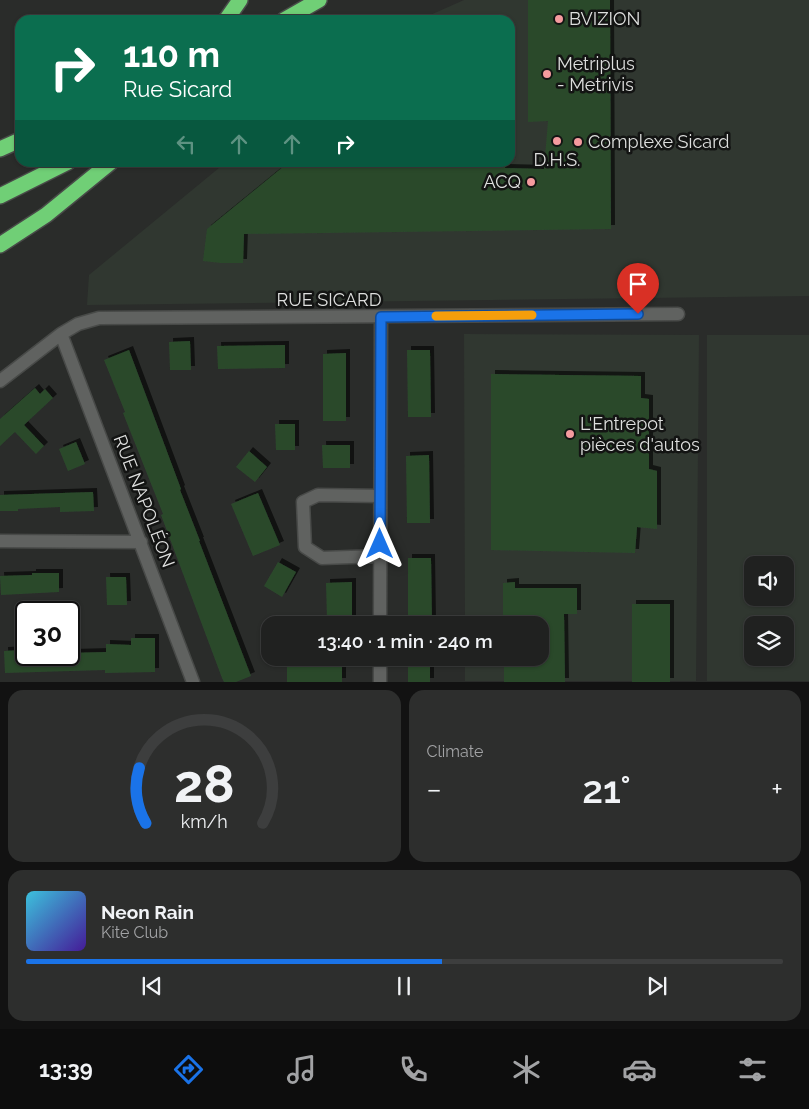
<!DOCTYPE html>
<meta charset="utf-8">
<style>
body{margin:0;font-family:Raleway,sans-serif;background:#2d2e2d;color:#f1f3f6;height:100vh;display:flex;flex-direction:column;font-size:19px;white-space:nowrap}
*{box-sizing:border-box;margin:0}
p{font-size:16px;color:#a2a3a5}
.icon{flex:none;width:28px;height:28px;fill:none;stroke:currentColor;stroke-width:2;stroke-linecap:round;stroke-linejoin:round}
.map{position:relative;height:682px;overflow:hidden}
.side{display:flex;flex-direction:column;gap:8px;padding:8px;background:#121212;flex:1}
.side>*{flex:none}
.hud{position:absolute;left:15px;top:15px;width:500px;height:152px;border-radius:15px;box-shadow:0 1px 4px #0004,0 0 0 1px #3d3e3e;background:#0b6e4f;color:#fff;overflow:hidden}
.controls{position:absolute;left:744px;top:556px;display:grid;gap:10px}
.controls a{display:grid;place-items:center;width:50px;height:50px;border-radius:10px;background:#202120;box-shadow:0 1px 4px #0004,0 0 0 1px #3d3e3e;font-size:25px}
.speed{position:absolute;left:15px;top:601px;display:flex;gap:10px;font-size:25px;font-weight:700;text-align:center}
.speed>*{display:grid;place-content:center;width:65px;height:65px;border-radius:50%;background:#202120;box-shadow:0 1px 4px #0004,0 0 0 1px #3d3e3e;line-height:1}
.speed .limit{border:2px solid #111;border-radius:8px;background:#fff;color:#111}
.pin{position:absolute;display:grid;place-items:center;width:42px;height:42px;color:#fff;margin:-51px -21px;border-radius:50% 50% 50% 0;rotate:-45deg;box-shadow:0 0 5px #0007}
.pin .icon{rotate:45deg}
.me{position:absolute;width:55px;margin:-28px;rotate:0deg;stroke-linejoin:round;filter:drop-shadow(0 0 4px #0008)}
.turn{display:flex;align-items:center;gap:18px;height:105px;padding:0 25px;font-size:22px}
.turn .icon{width:65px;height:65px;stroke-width:2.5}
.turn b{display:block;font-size:35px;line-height:42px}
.lanes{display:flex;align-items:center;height:48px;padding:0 25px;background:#0003;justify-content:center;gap:25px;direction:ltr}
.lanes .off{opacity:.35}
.big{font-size:38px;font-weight:600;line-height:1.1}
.side .tile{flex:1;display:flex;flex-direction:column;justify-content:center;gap:8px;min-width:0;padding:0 18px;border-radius:15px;background:#2d2e2d}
.side .dial{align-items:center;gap:0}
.dial svg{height:130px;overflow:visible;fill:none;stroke:#3d3e3e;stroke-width:7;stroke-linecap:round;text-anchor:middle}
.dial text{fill:#f1f3f6;stroke:none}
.song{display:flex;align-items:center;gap:15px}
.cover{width:60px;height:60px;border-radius:8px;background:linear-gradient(135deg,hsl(190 70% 55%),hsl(260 70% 35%))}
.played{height:5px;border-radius:2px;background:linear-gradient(90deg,#1a73e8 55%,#3d3e3e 55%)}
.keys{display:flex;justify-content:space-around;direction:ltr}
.heat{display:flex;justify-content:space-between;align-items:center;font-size:28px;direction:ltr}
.side .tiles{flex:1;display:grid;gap:8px;grid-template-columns:1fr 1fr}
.tile:last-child{grid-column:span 2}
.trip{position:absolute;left:261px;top:616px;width:288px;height:50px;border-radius:15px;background:#202120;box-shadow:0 1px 4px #0004,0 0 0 1px #3d3e3e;font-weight:600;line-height:50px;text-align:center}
.menu{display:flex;height:80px;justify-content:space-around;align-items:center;background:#0d0d0d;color:#a2a3a5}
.menu .icon{width:35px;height:35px}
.menu .selected{color:#1a73e8}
.menu b{font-size:22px;color:#f1f3f6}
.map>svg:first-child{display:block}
.built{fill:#303730;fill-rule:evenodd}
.building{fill:#2b492c;filter:url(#shadow)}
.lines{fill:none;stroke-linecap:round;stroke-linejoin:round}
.street-casing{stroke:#484a48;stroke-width:15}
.highway-casing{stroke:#484a48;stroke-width:18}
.street{stroke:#606260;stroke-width:12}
.highway{stroke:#70cf76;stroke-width:15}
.route-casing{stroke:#114b97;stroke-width:12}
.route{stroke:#1a73e8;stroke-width:9}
.slow{stroke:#f59e0b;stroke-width:9}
.poi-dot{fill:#f59b9e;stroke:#131413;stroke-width:2}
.labels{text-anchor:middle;stroke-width:5;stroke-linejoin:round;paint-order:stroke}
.poi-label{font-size:18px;fill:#dedfde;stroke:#131413;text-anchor:start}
.street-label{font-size:18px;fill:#dedfde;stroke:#131413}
</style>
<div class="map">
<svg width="809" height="682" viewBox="0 0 809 682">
<defs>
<filter id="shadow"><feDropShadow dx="4" dy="-4" stdDeviation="0" flood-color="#0009"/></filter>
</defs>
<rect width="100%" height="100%" fill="#2a2c2a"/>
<!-- built -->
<path class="built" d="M464,0H809V296L87,305L89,275L225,163L510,162V20H419Z
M464,334L699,335L696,681H465V658H540V625H465Z
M707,335H809V681H707ZM752,565H785V598H752ZM752,625H785V658H752Z"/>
<!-- building -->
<path class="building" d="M528,0H610L611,229L244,234L243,263H221L203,261L207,229L289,162H506L505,168L544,169L548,121L528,122Z
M190,341L191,370H170L169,342Z
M285,345V368L218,369L217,346Z
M129,350L181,489L180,490L200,541H199L251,676L236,682H224L222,678L161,515L163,514L123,413L125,412L104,360Z
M407,350H430L431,417H408Z
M346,353V421H323V354Z
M491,374L641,376V398L649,399V469L657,471V529L637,527L635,553L491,550Z
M35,388L40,394L45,389L53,398L24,425L44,446L36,454L15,432L0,446V419Z
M275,424H295V450H276Z
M76,442L85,464L68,471L59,449Z
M322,445H350V468H323Z
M249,451L267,467L255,482L236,467Z
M429,455L430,523H407L406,456Z
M93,492L94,511L60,512V507L18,509V511H0V495Z
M258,493L280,545L253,556L231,504Z
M408,558H431L432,625H408Z
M278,562L296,572L282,597L264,586Z
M32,573H59V592L1,595L0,576L32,575Z
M106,577H126L127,605H107Z
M352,582V619H327L326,583Z
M515,582V588H577V614H564L565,682H504V658H540V625H503V583Z
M632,604H670V682H632Z
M131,638H155V672L105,673V670L5,673L4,651L24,650L25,655H69V653L106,652V644L131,645Z
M287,658H342V682H287Z
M408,658H430V682H408Z"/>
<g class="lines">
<!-- street casing -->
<g class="street-casing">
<path id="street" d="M61,334L193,682
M0,381L61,334L78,324L99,318L678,314
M0,541L141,542
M380,556L322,558L305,547L303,502L318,495L380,496
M380,625L381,317
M380,682V658"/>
</g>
<!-- highway casing -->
<g class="highway-casing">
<path id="highway" d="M226,20L240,0
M284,20L319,0
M0,149L20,140
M0,196L68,162
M0,245L46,215L111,162"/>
</g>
<!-- street -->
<use href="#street" class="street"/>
<!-- highway -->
<use href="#highway" class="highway"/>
</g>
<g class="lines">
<!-- route casing -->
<g class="route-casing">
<path id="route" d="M380,544L381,317L638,314"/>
</g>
<!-- route -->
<use href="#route" class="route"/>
<!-- slow -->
<path class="slow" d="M436,316L532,315"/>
</g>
<!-- markers -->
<g class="poi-dot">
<circle cx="559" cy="19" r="5"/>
<circle cx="547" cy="74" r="5"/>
<circle cx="557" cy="141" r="5"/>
<circle cx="578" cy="142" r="5"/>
<circle cx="531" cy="182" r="5"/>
<circle cx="570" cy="434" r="5"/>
</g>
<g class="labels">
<!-- poi labels -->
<g class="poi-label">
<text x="569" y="25">BVIZION</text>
<text x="557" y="70">Metriplus<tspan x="557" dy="21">- Metrivis</tspan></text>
<text x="588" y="148">Complexe Sicard</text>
<text x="557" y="166" text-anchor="middle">D.H.S.</text>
<text x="521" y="188" text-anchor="end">ACQ</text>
<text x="580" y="430">L'Entrepot<tspan x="580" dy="21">pièces d'autos</tspan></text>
</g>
<!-- street labels -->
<g class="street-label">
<text x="329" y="306">RUE SICARD</text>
<text transform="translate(144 501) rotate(69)" y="6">RUE NAPOLÉON</text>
</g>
</g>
</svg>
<div class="controls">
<a><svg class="icon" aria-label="sound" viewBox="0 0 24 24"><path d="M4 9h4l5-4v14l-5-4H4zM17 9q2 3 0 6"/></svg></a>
<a><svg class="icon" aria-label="layers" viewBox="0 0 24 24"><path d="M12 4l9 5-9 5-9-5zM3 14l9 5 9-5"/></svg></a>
</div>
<div class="speed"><div class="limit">30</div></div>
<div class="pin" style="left:638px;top:314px;background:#d93025"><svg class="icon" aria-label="arrive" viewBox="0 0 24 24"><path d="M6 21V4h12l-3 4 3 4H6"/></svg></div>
<svg class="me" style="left:380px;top:544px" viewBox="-20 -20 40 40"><path d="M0-17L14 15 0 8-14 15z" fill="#1a73e8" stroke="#fff" stroke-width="4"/></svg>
<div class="trip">13:40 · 1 min · 240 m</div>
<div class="hud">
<div class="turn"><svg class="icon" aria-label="right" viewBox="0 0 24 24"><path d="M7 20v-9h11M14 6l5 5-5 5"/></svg><div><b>110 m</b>Rue Sicard</div></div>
<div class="lanes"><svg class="icon off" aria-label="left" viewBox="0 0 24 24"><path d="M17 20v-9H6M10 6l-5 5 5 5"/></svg><svg class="icon off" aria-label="ahead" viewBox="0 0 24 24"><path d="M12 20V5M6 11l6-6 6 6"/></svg><svg class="icon off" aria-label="ahead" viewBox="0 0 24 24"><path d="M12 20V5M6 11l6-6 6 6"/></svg><svg class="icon" aria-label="right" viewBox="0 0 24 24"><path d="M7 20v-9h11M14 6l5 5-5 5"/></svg></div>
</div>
</div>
<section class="side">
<div class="tiles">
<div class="tile dial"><svg viewBox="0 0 100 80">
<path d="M14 69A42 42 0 1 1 86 69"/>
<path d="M14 69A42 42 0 0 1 10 35" stroke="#1a73e8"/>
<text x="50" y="56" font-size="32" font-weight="700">28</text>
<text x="50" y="72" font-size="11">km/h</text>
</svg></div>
<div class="tile"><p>Climate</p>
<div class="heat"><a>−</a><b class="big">21°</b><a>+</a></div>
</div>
<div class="tile">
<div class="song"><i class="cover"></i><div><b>Neon Rain</b><p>Kite Club</p></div></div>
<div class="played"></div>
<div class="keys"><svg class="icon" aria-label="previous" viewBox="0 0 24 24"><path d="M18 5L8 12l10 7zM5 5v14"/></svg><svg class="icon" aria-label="pause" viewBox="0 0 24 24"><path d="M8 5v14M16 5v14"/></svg><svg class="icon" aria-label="next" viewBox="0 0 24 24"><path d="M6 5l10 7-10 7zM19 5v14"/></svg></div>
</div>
</div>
</section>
<nav class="menu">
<b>13:39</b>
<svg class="icon selected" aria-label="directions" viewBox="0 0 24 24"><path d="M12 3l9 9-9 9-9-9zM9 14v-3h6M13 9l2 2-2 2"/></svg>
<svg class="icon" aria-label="music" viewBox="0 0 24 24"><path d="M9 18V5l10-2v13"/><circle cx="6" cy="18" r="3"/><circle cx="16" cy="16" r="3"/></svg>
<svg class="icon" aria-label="phone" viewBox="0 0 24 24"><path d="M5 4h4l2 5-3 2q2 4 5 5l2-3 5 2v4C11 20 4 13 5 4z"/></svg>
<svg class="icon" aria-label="climate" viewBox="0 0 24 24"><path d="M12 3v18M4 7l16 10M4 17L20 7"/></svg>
<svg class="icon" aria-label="car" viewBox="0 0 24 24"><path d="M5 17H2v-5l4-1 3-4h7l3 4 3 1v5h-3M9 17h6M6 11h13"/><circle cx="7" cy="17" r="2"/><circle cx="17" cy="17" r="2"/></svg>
<svg class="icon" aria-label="filters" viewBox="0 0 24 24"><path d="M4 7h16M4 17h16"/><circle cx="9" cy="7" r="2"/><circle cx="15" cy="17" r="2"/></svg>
</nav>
